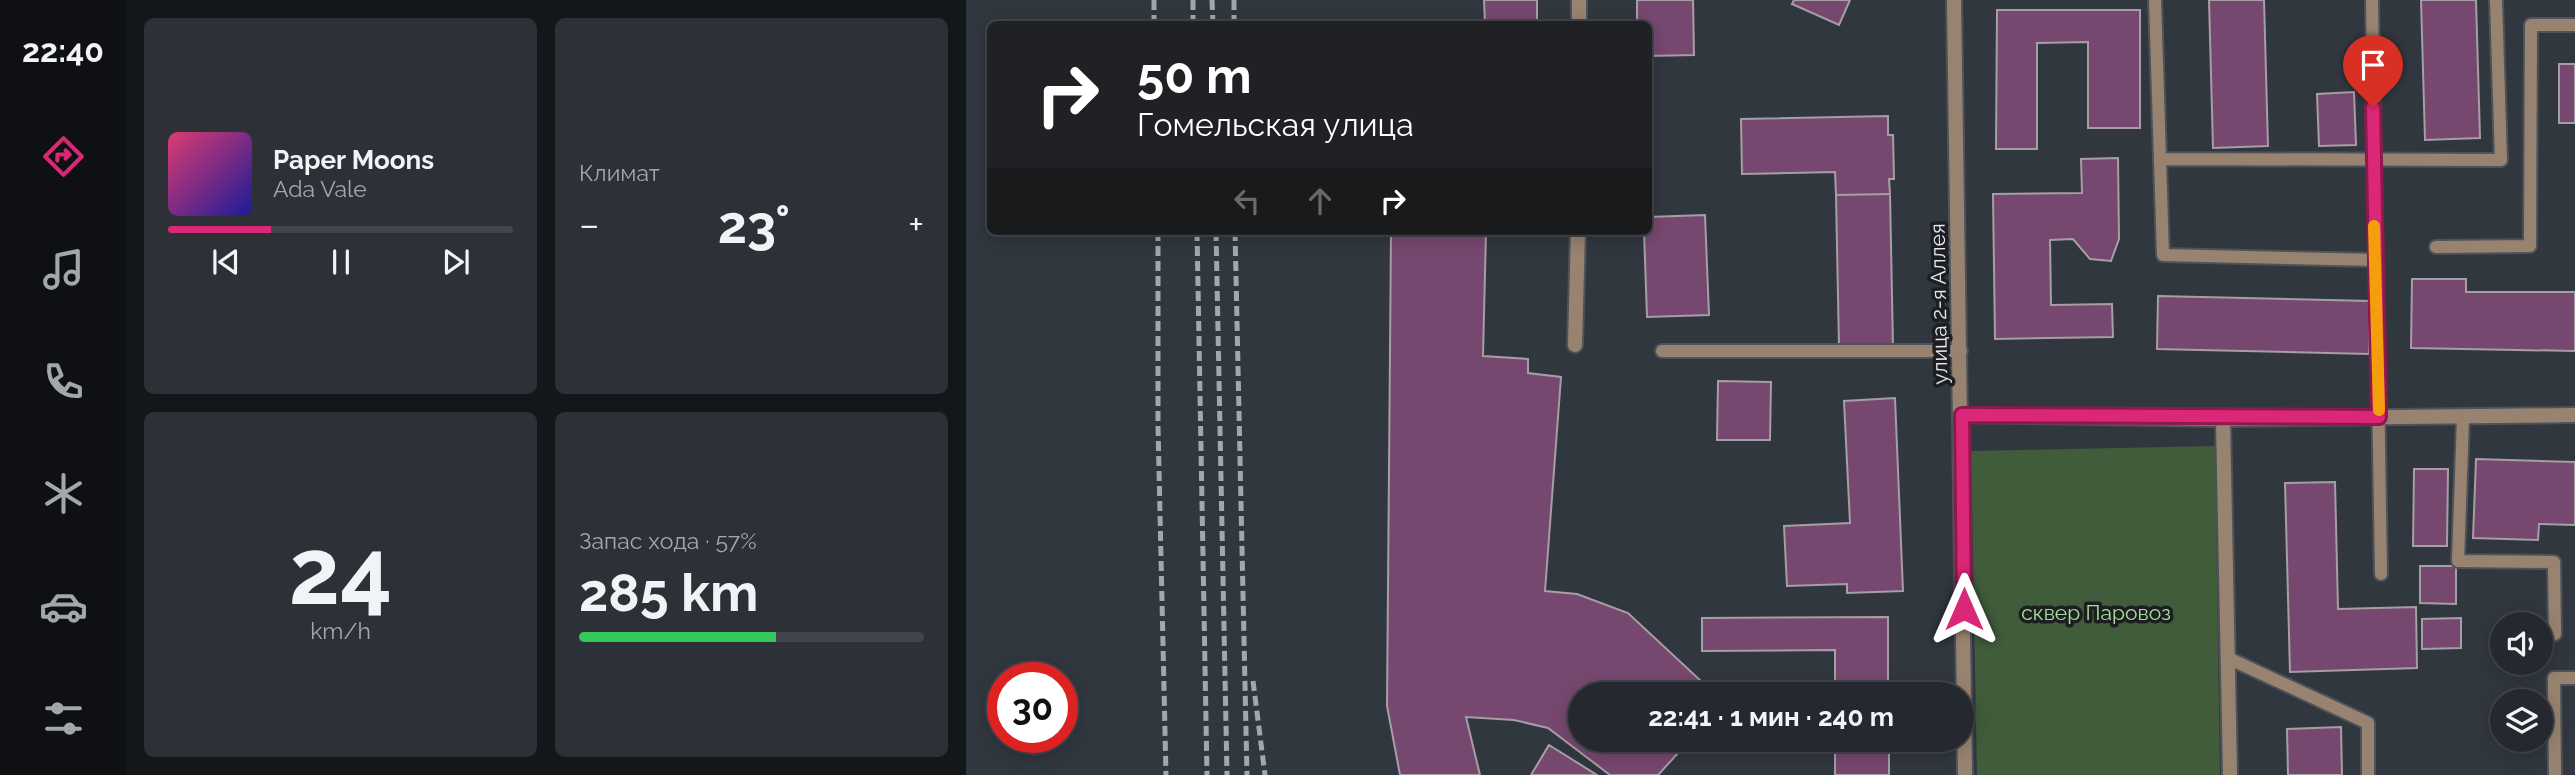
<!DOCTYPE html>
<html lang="ru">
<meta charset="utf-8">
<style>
body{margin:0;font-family:Raleway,sans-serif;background:#2d3137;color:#f1f3f6;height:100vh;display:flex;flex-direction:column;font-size:26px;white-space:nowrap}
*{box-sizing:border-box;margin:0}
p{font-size:23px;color:#a3a6aa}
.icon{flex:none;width:38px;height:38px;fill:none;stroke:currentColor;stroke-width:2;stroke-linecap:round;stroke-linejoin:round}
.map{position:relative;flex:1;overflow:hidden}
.panel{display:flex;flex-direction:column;gap:18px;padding:18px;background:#14171a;width:840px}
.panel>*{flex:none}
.hud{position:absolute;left:21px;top:21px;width:665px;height:214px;border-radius:10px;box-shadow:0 4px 18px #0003,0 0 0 2px #42454b;background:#202124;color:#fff;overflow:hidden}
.controls{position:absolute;left:1524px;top:612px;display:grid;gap:14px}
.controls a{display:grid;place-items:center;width:63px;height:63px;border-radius:50%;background:#25292f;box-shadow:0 4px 18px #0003,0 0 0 2px #42454b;font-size:35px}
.speed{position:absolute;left:21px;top:662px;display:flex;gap:14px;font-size:35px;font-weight:700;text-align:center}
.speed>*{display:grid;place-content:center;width:91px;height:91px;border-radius:50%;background:#25292f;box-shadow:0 4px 18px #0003,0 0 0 2px #42454b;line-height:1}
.speed .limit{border:10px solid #d22;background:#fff;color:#111}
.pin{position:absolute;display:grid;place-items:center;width:60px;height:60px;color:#fff;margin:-72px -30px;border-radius:50% 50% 50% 0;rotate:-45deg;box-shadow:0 0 7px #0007}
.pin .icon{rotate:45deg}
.me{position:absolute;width:77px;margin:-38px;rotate:0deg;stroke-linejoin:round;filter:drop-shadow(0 0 5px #0008)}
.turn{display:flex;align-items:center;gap:24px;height:147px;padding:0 35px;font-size:32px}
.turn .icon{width:91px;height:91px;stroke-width:2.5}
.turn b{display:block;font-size:49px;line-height:60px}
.lanes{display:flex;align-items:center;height:66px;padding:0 35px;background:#0003;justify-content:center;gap:35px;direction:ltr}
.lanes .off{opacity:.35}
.big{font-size:52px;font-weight:700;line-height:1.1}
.panel .tile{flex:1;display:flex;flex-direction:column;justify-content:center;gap:10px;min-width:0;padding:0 24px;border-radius:10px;background:#2d3137}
.panel .dial{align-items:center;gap:0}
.dial b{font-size:91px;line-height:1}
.song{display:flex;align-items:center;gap:21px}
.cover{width:84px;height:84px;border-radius:10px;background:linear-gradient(135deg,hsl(340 70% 55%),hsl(240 70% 35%))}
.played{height:7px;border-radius:4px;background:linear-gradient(90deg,#db2777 30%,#42454b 30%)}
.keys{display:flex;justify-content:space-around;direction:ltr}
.heat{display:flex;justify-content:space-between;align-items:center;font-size:38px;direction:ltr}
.charge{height:10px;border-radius:5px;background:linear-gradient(90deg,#34c759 57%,#42454b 0)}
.panel .tiles{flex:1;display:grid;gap:18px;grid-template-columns:repeat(2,1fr)}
.trip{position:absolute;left:602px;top:682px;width:406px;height:70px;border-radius:35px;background:#25292f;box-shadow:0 4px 18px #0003,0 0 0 2px #42454b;font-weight:700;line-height:70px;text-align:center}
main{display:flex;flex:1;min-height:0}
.dock{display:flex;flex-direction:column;width:126px;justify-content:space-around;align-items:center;background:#0f1013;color:#a3a6aa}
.dock .icon{width:49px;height:49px}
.dock .selected{color:#db2777}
.dock b{font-size:32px;color:#f1f3f6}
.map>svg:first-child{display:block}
.green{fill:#405c3b}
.building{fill:#76486f;stroke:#a79da5;stroke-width:2}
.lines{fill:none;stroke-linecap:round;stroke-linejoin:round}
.lane-casing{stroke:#4e535b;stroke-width:16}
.street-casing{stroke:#4e535b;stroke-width:18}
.lane{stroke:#988370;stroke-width:12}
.street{stroke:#988370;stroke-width:14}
.rail{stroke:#a2a7ad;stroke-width:5;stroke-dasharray:10 5;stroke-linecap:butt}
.route-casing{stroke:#8e194d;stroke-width:18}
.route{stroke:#db2777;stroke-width:12}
.slow{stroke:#f59e0b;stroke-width:12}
.labels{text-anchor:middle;stroke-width:7;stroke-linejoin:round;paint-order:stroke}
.street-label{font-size:21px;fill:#e5e9ee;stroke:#1c1e22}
.park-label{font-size:21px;fill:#a4e099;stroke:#1c1e22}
</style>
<main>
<nav class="dock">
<b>22:40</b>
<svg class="icon selected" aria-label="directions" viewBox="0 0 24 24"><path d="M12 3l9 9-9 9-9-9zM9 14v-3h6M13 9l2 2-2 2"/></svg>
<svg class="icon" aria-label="music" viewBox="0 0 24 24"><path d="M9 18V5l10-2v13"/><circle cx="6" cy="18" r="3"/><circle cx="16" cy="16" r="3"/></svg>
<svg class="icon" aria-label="phone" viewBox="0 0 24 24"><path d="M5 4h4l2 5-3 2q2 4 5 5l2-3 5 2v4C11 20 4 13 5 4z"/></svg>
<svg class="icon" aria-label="climate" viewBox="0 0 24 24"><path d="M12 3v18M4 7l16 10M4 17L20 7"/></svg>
<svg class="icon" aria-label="car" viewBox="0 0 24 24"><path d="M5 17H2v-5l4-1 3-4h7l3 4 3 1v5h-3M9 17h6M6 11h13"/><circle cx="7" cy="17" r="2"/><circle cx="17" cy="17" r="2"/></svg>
<svg class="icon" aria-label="filters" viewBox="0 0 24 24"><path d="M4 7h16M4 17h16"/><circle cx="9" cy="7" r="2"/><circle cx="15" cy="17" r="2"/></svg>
</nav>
<section class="panel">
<div class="tiles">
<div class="tile">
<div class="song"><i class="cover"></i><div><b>Paper Moons</b><p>Ada Vale</p></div></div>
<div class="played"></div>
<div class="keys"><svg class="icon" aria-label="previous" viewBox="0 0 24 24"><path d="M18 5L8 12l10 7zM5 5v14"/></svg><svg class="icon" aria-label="pause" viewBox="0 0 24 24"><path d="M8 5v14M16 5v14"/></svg><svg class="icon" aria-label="next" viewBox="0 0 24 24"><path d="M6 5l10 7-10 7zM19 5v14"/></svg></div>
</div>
<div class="tile"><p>Климат</p>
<div class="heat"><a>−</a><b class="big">23°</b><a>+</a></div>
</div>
<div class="tile dial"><b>24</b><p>km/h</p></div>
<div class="tile"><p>Запас хода · 57%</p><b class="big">285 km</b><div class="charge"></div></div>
</div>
</section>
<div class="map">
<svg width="1609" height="775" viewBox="0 0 1609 775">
<rect width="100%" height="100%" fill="#31373f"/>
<!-- green -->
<path class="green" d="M1249,446L1254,775H1011L1005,451Z"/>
<!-- building -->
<path class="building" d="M518,0H571V23L519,24Z
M671,0H727L728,55L682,56V24H671Z
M828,0H884L873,25L826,4Z
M1243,0H1298L1302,146L1247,148Z
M1455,0H1510L1514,138L1459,140Z
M1031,10H1174V128H1122V42L1071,43V149H1030Z
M1593,64H1609V123H1593Z
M1388,92L1390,145L1353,146L1351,94Z
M922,116V135H927L928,179H923L924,194L870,195L869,172L776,174L775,119Z
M1152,158L1153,239L1145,261L1124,259L1107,239L1084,240L1085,305L1146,304L1147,337L1029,339L1027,194L1116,193L1115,159Z
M924,194L927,347H873L870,195Z
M739,215L743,315L681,317L678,231H682V217Z
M425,231H520L517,356L562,359V373L595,377L579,591L611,594L662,613L750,695H614V740H724L692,775H644L582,728L548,720L500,717L514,775H434L421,706Z
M1446,279H1500V292H1609V351L1445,348Z
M1192,296L1404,301L1403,354L1191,349Z
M752,381L805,382L804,440H751Z
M929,398L937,591L881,593V584L821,586L818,526L884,523L878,401Z
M1510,459L1609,462V525L1573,524L1572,540L1507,538Z
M1448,469H1482L1481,546H1447Z
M1369,482L1372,609L1450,607L1451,668L1324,672L1319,483Z
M1454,566H1490V604L1454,603Z
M922,617V695H869V650L736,651V618Z
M1495,618V648L1456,649V619Z
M1375,727L1376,775H1322L1321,729Z
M869,740H923V775H869Z
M583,745L631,775H565Z"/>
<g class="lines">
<!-- lane casing -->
<g class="lane-casing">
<path id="lane" d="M1189,0L1197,255L1409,260
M1406,0L1415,574
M1194,159L1535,160L1530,0
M1470,247L1564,246L1565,25H1609
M696,351H995
M1497,418L1492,561L1588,562L1589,634
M1262,658L1402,723V775
M1589,775L1588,678H1609"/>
</g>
<!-- street casing -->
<g class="street-casing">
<path id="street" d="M613,0V24
M988,0L999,775
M609,345L612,231
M996,415L1257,419L1609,415
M1257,419L1264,775"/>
</g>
<!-- lane -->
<use href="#lane" class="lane"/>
<!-- street -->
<use href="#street" class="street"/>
<!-- rail -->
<path class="rail" d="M188,0V24
M227,0V24
M246,0L247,24
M268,0V24
M192,231V426L200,775
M231,231L241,775
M250,231L261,775
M269,231L281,775
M287,681L299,775"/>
</g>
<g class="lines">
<!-- route casing -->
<g class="route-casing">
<path id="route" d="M998,609L996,415L1413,417L1407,107"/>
</g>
<!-- route -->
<use href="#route" class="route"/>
<!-- slow -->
<path class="slow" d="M1408,226L1413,410"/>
</g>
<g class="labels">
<!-- street labels -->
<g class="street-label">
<text transform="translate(973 304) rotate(-91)" y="7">улица 2-я Аллея</text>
</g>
<!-- park labels -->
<g class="park-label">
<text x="1130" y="620">сквер Паровоз</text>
</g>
</g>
</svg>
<div class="controls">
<a><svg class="icon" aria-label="sound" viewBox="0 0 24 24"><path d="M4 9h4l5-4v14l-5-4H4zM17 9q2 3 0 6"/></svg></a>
<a><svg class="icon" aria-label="layers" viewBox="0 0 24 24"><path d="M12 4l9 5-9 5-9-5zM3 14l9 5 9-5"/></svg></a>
</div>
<div class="speed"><div class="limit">30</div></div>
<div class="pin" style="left:1407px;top:107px;background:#d93025"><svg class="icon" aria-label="arrive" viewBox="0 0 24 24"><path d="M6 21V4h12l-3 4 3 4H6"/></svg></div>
<svg class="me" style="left:998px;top:609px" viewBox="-20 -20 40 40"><path d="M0-17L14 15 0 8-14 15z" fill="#db2777" stroke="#fff" stroke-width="4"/></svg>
<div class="trip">22:41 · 1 мин · 240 m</div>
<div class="hud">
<div class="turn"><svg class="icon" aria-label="right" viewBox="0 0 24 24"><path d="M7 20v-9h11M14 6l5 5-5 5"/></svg><div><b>50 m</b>Гомельская улица</div></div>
<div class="lanes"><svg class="icon off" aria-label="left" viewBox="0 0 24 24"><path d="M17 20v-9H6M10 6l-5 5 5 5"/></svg><svg class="icon off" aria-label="ahead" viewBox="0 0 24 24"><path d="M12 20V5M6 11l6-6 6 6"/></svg><svg class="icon" aria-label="right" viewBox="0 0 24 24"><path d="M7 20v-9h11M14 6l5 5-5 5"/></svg></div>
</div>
</div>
</main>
